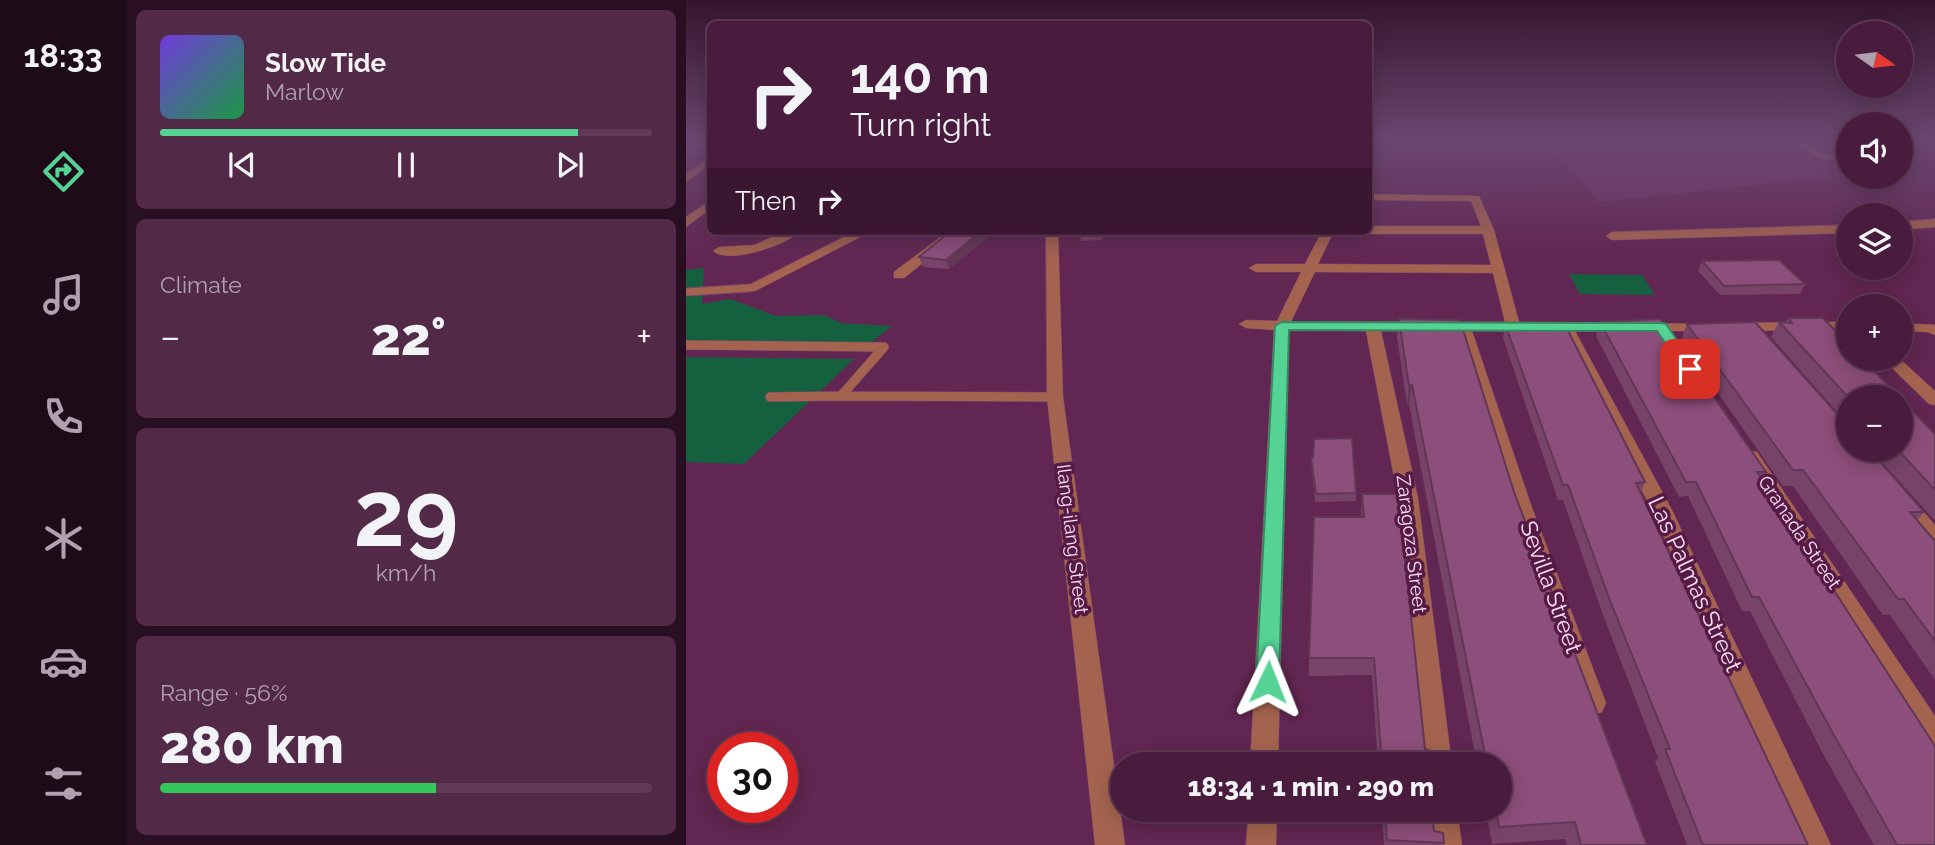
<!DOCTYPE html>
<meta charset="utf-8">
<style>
body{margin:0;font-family:Raleway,sans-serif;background:#532948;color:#f1f3f6;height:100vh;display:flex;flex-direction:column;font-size:26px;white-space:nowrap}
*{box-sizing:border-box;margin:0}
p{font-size:23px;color:#b1a1b0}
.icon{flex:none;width:38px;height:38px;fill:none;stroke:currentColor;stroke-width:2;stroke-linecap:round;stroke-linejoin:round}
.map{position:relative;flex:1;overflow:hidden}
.side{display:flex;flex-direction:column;gap:10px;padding:10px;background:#280f22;width:560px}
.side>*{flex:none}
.top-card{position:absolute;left:21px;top:21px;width:665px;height:214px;border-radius:10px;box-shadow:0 4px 18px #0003,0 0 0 2px #613a57;background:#491c3d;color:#f1f3f6;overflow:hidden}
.needle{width:46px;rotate:104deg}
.buttons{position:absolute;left:1150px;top:21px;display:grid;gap:14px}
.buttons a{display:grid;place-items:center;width:77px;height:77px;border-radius:50%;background:#491c3d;box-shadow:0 4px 18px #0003,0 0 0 2px #613a57;font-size:35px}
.speed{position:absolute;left:21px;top:732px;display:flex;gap:14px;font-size:35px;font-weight:700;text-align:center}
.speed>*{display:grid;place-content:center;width:91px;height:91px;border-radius:50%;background:#491c3d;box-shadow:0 4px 18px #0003,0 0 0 2px #613a57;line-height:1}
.speed .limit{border:10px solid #d22;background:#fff;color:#111}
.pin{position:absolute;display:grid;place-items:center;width:60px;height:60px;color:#fff;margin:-30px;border-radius:14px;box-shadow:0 4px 10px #0006}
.me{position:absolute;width:77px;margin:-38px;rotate:2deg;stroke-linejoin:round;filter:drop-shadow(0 0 5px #0008)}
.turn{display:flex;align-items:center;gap:24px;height:147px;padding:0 28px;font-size:32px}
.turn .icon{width:91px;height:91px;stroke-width:2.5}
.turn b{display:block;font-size:49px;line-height:60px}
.then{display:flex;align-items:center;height:66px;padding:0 28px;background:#0003;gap:14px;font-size:26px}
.big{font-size:52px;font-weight:800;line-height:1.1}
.side .tile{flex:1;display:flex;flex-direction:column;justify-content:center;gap:10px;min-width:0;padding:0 24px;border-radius:10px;background:#532948}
.side .dial{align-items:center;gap:0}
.dial b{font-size:91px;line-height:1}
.song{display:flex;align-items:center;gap:21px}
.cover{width:84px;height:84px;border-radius:10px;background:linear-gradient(135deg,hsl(260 70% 55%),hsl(140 70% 35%))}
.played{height:7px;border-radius:4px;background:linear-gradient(90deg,#54d395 85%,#613a57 85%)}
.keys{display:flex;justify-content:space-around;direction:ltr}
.heat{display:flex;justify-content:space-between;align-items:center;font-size:38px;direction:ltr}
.charge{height:10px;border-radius:5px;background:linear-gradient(90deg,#34c759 56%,#613a57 0)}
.trip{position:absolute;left:424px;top:752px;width:402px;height:70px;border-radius:35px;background:#491c3d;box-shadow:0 4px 18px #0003,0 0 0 2px #613a57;font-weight:800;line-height:70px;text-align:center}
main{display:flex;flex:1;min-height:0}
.tabs{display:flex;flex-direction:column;width:126px;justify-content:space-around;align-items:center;background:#1d0b18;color:#b1a1b0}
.tabs .icon{width:49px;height:49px}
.tabs .active{color:#54d395}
.tabs b{font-size:32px;color:#f1f3f6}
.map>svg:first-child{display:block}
.built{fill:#6f2f5e}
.green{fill:#15613f}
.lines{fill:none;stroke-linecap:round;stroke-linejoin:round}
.service-far2-casing{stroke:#7d476e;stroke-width:6}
.service-far1-casing{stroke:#7d476e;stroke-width:9}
.service-casing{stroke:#7d476e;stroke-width:10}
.minor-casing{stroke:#7d476e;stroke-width:1}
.tertiary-casing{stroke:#7d476e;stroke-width:1}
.service-far2{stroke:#a3634e;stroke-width:5}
.service-far1{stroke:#a3634e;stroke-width:7}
.service{stroke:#a3634e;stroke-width:9}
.minor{fill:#a3634e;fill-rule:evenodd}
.tertiary{fill:#a3634e;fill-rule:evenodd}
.wall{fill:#784369}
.shaded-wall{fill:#623755}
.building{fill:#8c4e7a;stroke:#623755;stroke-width:2}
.route{fill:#54d395;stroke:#378961;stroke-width:2}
.labels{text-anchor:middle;stroke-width:7;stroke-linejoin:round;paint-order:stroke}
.street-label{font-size:19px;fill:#fee0f3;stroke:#551b46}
.near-street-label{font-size:23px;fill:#fee0f3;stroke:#551b46}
</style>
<main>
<nav class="tabs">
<b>18:33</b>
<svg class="icon active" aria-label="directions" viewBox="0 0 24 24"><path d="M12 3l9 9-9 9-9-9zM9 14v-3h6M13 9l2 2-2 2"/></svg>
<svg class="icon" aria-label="music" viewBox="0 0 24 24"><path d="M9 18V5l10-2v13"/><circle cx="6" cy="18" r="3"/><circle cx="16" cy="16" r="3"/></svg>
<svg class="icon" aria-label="phone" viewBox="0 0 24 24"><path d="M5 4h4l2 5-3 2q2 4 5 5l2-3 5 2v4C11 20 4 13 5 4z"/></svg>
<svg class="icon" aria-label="climate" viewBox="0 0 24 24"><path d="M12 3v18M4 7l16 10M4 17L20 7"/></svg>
<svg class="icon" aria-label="car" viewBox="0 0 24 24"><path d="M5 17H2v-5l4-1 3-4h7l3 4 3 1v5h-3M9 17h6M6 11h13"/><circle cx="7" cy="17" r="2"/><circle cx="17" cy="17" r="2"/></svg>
<svg class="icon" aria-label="filters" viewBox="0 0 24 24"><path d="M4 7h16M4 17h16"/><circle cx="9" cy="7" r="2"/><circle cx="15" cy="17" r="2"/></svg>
</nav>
<section class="side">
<div class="tile">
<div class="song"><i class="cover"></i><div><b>Slow Tide</b><p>Marlow</p></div></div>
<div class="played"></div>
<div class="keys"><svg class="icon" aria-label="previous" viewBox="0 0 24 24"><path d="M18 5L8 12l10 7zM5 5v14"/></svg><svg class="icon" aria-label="pause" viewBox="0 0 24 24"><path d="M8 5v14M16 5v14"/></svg><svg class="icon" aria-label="next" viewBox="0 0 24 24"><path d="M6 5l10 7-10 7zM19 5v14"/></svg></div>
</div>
<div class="tile"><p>Climate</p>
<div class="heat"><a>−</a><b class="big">22°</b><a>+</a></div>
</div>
<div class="tile dial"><b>29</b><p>km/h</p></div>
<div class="tile"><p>Range · 56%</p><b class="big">280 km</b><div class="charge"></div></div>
</section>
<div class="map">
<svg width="1249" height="845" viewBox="0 0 1249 845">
<rect width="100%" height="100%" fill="#612651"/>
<!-- built -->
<path class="built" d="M683,141H1162V175L914,202L867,149Z"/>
<!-- green -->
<path class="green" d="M18,268L16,304L44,299L90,316L138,315L155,323L206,326L181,346L0,341V270Z
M883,274L956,275L969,295L894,294Z
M0,357L168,359L58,464L0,462Z"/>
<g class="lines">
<!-- service-far2 casing -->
<g class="service-far2-casing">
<path id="service-far2" d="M1110,141L1135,156L1162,158"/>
</g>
<!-- service-far1 casing -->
<g class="service-far1-casing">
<path id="service-far1" d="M0,292L64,288"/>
</g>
<!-- service casing -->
<g class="service-casing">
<path id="service" d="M0,345L198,347L155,396L369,397
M84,397L155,396"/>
</g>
<!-- minor casing -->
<g class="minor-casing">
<path id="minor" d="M24,143V149L0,150V144Z
M24,157V165L0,182V174Z
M682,194L793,196L808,230L833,322L1027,324L1029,327L1027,330L1022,331H889L986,510L1145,845H1115L966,510L874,331H786L845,505L920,703L916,712L907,715L898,712L894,703L825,505L771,331H695L732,498L766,765H738L712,498L680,331L603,330L592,765H564L588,330L560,328L553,324L560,320L591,321L615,272H570L563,268L570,264H619L636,231H648L632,264L805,265L797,234H682L677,231H682V226H795L785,201L682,200ZM629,272L807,273L819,322H605Z
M24,201V209L0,227V217Z
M1249,219V227L1214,230V222Z
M1162,225V233L926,240L920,236L926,232Z
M99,231H115C100,245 44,265 27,251L33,247L68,245Z
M170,231H186L69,291H59L57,288Z
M263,231H277L218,278H208V272Z
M1162,322V330L1050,331L1043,327L1050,323Z
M1214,323L1249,325V335L1241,332L1214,331Z
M1197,359H1214L1249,391V405L1243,404Z
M1064,451L1071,452L1249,716V752L1240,748L1057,462L1055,457L1057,452Z
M1218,495L1225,497L1249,525V547L1242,545L1211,507L1208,502L1211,497Z
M563,810H591L590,845H560Z
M743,810H771L776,845H746Z"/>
</g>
<!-- tertiary casing -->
<g class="tertiary-casing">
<path id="tertiary" d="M360,231H372L377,397L439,845H409L361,397Z"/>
</g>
<!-- service-far2 -->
<use href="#service-far2" class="service-far2"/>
<!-- service-far1 -->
<use href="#service-far1" class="service-far1"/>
<!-- service -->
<use href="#service" class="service"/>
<!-- minor -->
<use href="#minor" class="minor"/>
<!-- tertiary -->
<use href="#tertiary" class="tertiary"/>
</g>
<!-- wall -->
<path class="wall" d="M265,231H310L263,269L237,267L233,257Z
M418,231L416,240L395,241L394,233Z
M1016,261L1119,284L1114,294L1034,295L1012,271Z
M1102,318L1162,397V424L1085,337L1093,322H1099Z
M713,319L828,492L961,845H881L879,839L806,844L800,810H814V765H791L723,405H721L711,337Z
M914,322L1080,472L1076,479L1249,845H1188L1136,752L1064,611H1056L1002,496L993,497L910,336Z
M819,324L959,482L955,492L1122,845H1001L969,762L972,758L916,612L877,500H872L817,338Z
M1001,324L1238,512L1231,520L1249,541V680L1204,615H1197L1107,486H1097L995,340Z
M1249,434V521L1185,450H1214Z
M625,458L670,493V501L629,502Z
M676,494L739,749L748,765H692L686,675L623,676V658L675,517Z
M696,810H746L748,831L758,843L757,845H698Z"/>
<!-- shaded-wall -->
<path class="shaded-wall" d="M22,150L24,154L0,157V152Z
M295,231H310L263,269L260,260Z
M415,231H418L416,240Z
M726,385L723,405H721L723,386Z"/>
<!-- building -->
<path class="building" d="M24,141V150L0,152V148H22Z
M265,231H295L260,260L233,257Z
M394,231H415L394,233Z
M1093,260L1119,284L1038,286L1016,261Z
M1102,318H1137L1162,344V359H1176L1214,397H1162L1093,322L1106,323Z
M713,319L774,320L828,492L961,845H895L889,822L813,827L810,810H814V765H801L726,385L723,386Z
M974,319L1080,472H1071L1249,746V845H1211L1150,739L1073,597H1066L1010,482H1000L914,322Z
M1069,322L1162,426V450H1184L1238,512H1224L1249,541V641L1218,599H1212L1117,470H1107L1001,324Z
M878,323L959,482L950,483L1122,845H1017L979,749H984L923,598L882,485H877L819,324Z
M1214,398L1249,434V490L1212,450H1214Z
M666,438L670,493L630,494L625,458H627L628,439Z
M676,494H712L739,749L746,752L748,765H696L688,658H623L628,517H678Z
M699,810H746L748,831L757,833L758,843L701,840Z"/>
<!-- sky -->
<linearGradient id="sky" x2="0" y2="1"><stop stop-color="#35152d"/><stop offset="0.54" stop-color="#6a4770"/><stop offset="1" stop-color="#6a4770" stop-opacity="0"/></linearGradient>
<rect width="1249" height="259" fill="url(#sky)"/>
<!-- route -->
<path class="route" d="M596,322L975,323L980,324L1011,369L1009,372H999L971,331L603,330L593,682L590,690L582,693L574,690L570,682L589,326Z"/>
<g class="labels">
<!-- street labels -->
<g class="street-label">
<text transform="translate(1114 532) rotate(56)" y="7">Granada Street</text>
<text transform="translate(387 539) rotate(83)" y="7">Ilang-ilang Street</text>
<text transform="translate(726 544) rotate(83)" y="7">Zaragoza Street</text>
</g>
<!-- near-street labels -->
<g class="near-street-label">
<text transform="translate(1009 584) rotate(65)" y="8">Las Palmas Street</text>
<text transform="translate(865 587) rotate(70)" y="8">Sevilla Street</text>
</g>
</g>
</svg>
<div class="buttons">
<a><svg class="needle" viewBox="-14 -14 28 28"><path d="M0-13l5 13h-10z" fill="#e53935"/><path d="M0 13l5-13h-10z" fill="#b1a1b0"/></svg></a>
<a><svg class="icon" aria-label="sound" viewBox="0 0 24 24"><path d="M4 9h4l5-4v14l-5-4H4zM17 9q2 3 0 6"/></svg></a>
<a><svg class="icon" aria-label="layers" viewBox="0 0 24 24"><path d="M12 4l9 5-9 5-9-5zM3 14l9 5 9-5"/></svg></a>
<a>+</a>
<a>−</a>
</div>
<div class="speed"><div class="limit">30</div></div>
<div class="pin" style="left:1004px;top:369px;background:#d93025"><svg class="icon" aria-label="arrive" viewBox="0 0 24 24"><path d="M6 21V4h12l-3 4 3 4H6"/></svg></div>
<svg class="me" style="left:582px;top:682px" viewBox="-20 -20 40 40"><path d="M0-17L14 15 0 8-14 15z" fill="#54d395" stroke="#fff" stroke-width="4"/></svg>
<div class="trip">18:34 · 1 min · 290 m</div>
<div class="top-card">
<div class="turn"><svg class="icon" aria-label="right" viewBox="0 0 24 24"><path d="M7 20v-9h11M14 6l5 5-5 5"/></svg><div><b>140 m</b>Turn right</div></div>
<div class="then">Then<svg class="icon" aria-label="right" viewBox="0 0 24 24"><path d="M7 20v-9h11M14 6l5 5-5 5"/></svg></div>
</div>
</div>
</main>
